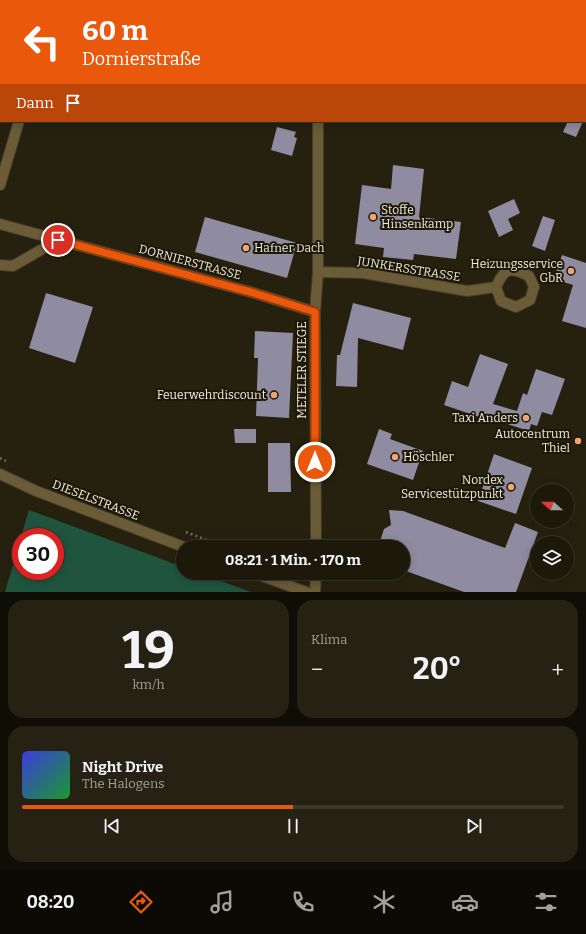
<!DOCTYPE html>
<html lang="de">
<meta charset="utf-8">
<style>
body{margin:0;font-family:Bitter,serif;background:#252214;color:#f1f3f6;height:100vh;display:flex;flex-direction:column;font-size:15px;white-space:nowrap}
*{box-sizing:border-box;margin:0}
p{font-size:13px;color:#a0a09d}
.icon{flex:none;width:22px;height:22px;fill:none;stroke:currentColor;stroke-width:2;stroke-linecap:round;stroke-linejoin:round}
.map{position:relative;height:592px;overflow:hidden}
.details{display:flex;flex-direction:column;gap:8px;padding:8px;background:#0f0e06;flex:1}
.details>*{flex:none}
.hud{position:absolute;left:0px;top:0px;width:586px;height:122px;box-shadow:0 2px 10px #0003,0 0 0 1px #3a382c;background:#ea580c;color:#fff;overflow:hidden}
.needle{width:26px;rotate:291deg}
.buttons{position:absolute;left:530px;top:484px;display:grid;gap:8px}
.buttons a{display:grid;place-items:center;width:44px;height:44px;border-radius:50%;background:#1c190b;box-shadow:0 2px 10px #0003,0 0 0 1px #3a382c;font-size:20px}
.speed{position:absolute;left:12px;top:528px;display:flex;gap:8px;font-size:20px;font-weight:700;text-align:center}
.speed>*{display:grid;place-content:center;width:52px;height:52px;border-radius:50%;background:#1c190b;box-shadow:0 2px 10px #0003,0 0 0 1px #3a382c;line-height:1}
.speed .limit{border:6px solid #d22;background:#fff;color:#111}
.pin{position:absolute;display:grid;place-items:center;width:34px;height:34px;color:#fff;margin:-17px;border:2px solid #fff;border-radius:50%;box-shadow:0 1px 4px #0007}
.me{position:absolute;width:44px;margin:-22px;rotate:0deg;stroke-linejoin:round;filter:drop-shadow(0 0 3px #0008)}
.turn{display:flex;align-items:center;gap:14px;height:84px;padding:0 16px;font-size:18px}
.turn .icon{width:52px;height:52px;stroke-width:2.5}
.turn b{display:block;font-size:28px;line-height:34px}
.then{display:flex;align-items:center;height:38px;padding:0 16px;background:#0003;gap:8px;font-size:15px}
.big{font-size:30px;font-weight:700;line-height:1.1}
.details .tile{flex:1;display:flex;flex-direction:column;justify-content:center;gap:6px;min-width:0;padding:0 14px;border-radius:16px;background:#252214}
.details .dial{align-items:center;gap:0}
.dial b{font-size:52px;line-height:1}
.song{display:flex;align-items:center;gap:12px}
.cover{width:48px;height:48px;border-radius:6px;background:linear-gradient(135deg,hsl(240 70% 55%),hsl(130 70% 35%))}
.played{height:4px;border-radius:2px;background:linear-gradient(90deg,#ea580c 50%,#3a382c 50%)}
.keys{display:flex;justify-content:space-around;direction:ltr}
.heat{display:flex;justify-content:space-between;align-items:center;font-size:22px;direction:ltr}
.details .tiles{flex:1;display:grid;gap:8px;grid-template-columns:1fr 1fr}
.tile:last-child{grid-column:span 2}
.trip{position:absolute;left:176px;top:540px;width:234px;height:40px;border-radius:20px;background:#1c190b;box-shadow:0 2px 10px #0003,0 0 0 1px #3a382c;font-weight:700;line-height:40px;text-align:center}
.tabs{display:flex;height:64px;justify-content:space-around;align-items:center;background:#0b0a04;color:#a0a09d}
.tabs .icon{width:28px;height:28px}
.tabs .active{color:#ea580c}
.tabs b{font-size:18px;color:#f1f3f6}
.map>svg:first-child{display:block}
.green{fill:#1f553e}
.building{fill:#8f8ba1}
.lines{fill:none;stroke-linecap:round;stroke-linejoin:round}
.minor-casing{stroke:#423d2c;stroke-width:12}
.path{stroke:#706c5c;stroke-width:2.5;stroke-dasharray:2 3;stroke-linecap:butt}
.minor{stroke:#6b5b36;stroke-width:10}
.route-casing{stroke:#983908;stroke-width:10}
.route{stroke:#ea580c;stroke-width:7}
.poi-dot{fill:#efa376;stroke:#1d1706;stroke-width:1.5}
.labels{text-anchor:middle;stroke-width:4;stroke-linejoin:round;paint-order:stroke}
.poi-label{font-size:12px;fill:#efebdf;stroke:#1d1706;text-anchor:end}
.street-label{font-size:12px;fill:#efebdf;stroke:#1d1706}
</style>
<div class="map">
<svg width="586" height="592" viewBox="0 0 586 592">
<rect width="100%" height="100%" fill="#26210f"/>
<!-- green -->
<path class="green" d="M29,510L183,567V573H199L251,592H5L21,538V571H55V537H21Z"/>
<!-- building -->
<path class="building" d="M568,121H583L576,137L563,132Z
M277,127L296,132L294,137L297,138L292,156L271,150Z
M393,165L424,169L419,217L461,222L456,259L414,254L413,260L383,257L384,248L355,244L362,185L391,189Z
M514,199L520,213L508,219L513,230L499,237L488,211Z
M543,216L555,220L545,251L532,246Z
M205,217L297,243L287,278L195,252Z
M562,255L586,263V328L562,321L573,285L554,279Z
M46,293L93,307L75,363L29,348Z
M353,303L411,318L403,350L358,338L357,387L336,386L337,355H340Z
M255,331L293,333L289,418L256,416L258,358H254Z
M480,354L508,364L493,404L517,411L523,393L527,395L536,369L565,379L552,415L542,412L537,426L531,424L529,431L489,418L488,420L444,405L452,381L468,387Z
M234,429H256V443H235Z
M379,429L392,434L390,439L423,451L413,480L367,464Z
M268,443H290L291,492H268Z
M494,454L532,468L516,514L478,501Z
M389,510L403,511L505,548L515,523L538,532L516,592H464L403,570V547H378L384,529L391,525Z"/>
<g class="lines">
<!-- minor casing -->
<g class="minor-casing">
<path id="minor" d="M461,0L463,1
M68,1V0
M325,1V0
M585,53L586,54
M0,185L19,121
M0,224L254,293L315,312
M0,265L13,266L58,240
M318,272L363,273L467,291L496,287L501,301L516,307L530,300L534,287L529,276C510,267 505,267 496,287
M0,474L36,491L184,547
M316,547L315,312L318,272V121
M254,573L306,592
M315,592L316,573"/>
</g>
<!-- path -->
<path class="path" d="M0,11L1,12
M0,458L6,461
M186,532L225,547"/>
<!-- minor -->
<use href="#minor" class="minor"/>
</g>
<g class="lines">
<!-- route casing -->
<g class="route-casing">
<path id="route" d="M58,240L254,293L315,312V462"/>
</g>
<!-- route -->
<use href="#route" class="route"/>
</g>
<!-- markers -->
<g class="poi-dot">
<circle cx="373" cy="217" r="4"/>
<circle cx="246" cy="248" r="4"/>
<circle cx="571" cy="271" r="4"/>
<circle cx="274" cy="395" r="4"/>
<circle cx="526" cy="418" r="4"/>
<circle cx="578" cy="441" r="4"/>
<circle cx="395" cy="457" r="4"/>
<circle cx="511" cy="487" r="4"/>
</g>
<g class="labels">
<!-- poi labels -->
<g class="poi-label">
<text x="381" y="214" text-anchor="start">Stoffe<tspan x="381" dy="14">Hinsenkamp</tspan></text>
<text x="254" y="252" text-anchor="start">Hafner Dach</text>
<text x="563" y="268">Heizungsservice<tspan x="563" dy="14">GbR</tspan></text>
<text x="266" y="399">Feuerwehrdiscount</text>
<text x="518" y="422">Taxi Anders</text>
<text x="570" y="438">Autocentrum<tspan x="570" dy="14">Thiel</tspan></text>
<text x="403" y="461" text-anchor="start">Höschler</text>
<text x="503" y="484">Nordex<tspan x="503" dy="14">Servicestützpunkt</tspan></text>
</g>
<!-- street labels -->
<g class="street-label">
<text transform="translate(190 262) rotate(15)" y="4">DORNIERSTRASSE</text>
<text transform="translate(409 269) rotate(9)" y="4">JUNKERSSTRASSE</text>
<text transform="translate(302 370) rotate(-90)" y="4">METELER STIEGE</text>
<text transform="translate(96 500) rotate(21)" y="4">DIESELSTRASSE</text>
</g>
</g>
</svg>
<div class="buttons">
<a><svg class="needle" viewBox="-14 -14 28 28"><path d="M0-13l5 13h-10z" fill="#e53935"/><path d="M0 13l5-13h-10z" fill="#a0a09d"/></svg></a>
<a><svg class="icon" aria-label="layers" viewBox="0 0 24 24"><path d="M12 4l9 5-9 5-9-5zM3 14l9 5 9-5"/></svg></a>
</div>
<div class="speed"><div class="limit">30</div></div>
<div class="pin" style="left:58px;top:240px;background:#d93025"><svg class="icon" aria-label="arrive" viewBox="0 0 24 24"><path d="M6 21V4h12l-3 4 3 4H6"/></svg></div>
<svg class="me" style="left:315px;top:462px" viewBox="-20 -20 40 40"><circle r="17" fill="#ea580c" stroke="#fff" stroke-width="3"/><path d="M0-11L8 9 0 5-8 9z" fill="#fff"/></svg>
<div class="trip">08:21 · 1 Min. · 170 m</div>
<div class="hud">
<div class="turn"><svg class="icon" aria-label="left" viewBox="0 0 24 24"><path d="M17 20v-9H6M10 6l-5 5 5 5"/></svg><div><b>60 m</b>Dornierstraße</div></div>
<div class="then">Dann<svg class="icon" aria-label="arrive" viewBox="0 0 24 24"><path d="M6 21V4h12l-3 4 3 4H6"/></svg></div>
</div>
</div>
<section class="details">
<div class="tiles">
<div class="tile dial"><b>19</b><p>km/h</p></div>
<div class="tile"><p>Klima</p>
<div class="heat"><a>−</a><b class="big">20°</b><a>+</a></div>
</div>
<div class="tile">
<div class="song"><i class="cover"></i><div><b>Night Drive</b><p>The Halogens</p></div></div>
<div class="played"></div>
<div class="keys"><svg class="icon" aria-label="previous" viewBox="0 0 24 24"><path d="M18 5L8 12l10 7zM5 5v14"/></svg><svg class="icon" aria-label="pause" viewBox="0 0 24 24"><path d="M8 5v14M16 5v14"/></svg><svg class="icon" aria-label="next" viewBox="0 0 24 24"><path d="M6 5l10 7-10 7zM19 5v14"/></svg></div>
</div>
</div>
</section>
<nav class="tabs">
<b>08:20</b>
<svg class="icon active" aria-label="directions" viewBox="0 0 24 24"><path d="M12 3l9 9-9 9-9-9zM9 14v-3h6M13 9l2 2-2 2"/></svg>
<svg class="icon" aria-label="music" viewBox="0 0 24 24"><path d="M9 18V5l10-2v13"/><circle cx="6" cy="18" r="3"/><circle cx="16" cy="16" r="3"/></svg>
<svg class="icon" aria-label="phone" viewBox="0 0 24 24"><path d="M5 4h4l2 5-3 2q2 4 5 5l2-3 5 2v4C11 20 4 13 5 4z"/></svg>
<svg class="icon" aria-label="climate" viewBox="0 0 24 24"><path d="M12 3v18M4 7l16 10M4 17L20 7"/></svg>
<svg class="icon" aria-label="car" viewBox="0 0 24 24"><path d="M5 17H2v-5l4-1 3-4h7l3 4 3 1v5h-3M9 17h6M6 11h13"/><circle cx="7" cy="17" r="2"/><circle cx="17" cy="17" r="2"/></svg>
<svg class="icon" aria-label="filters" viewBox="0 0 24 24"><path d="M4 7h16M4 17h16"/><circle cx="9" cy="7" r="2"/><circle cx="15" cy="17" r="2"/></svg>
</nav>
